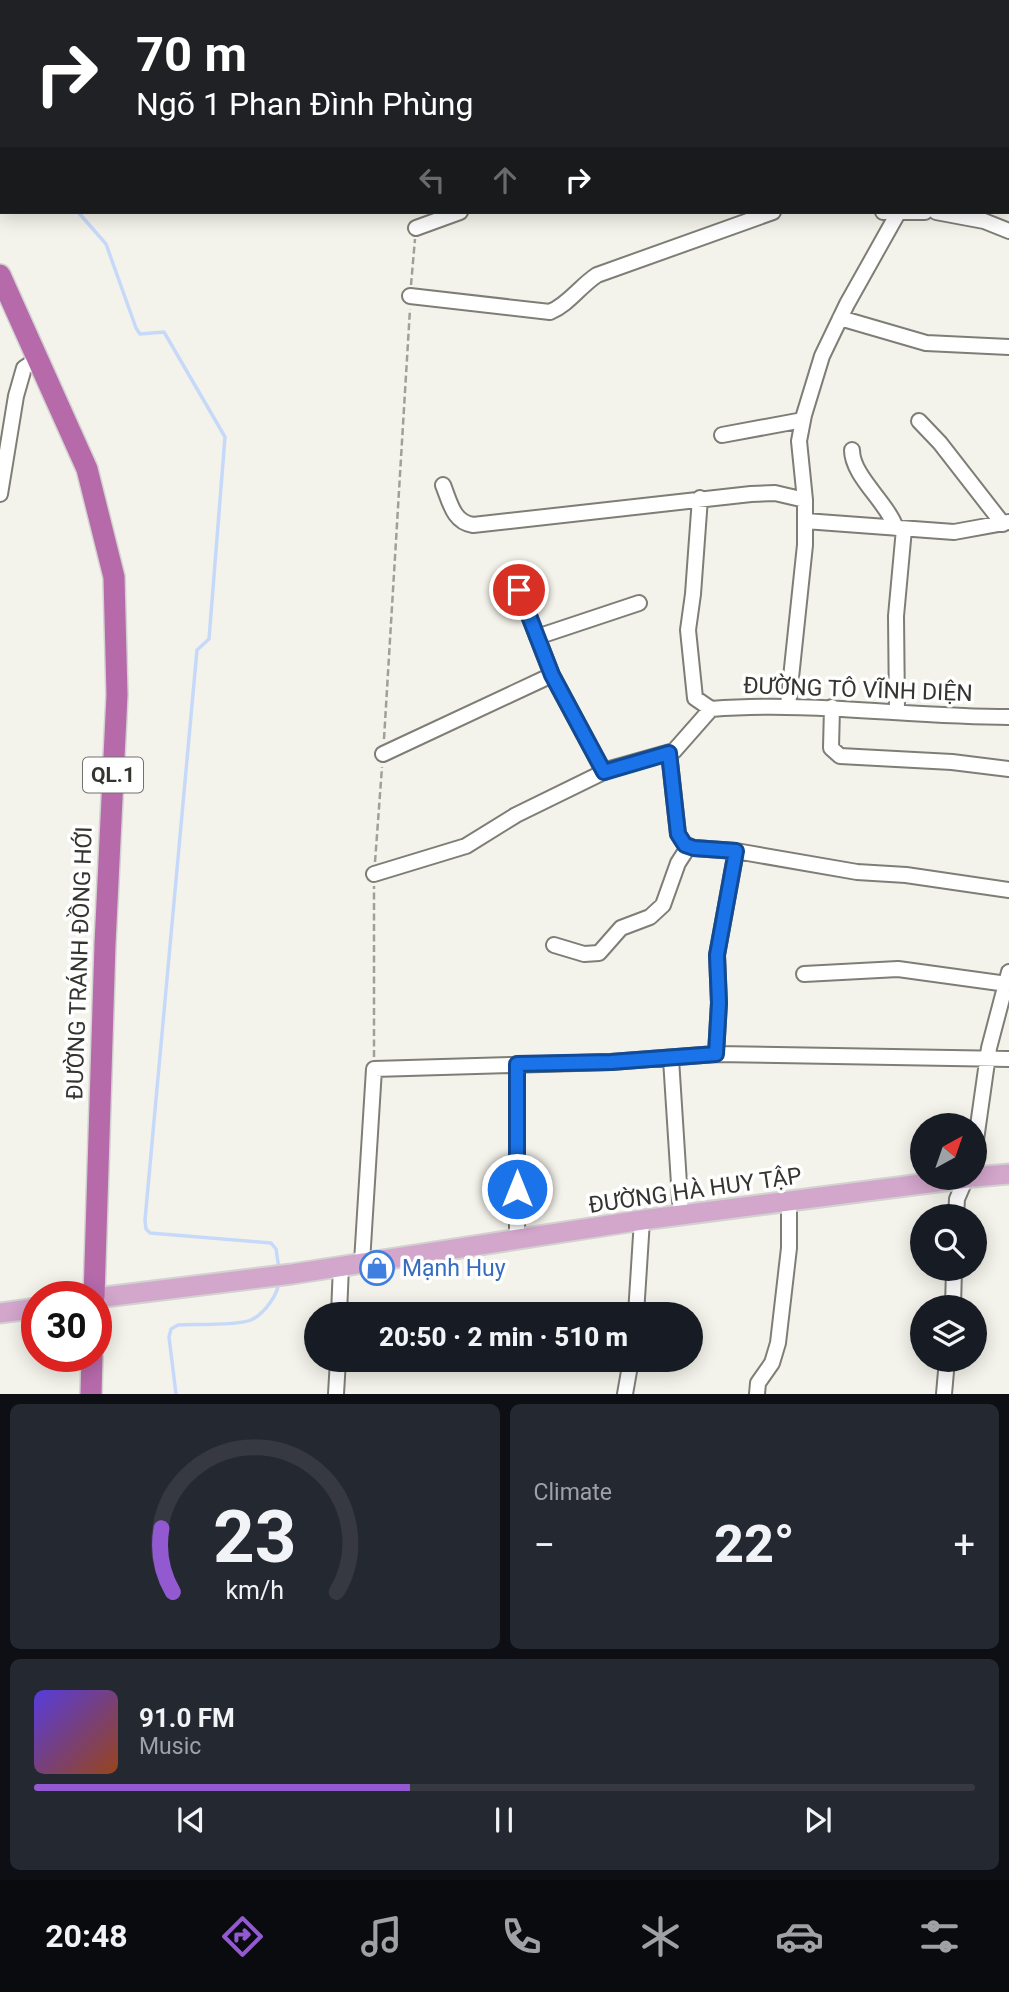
<!DOCTYPE html>
<meta charset="utf-8">
<style>
body{margin:0;font-family:Roboto,sans-serif;background:#242831;color:#f1f3f6;height:100vh;display:flex;flex-direction:column;font-size:26px;white-space:nowrap}
*{box-sizing:border-box;margin:0}
p{font-size:23px;color:#9ea1a6}
.icon{flex:none;width:38px;height:38px;fill:none;stroke:currentColor;stroke-width:2;stroke-linecap:round;stroke-linejoin:round}
.map{position:relative;height:1394px;overflow:hidden}
.panel{display:flex;flex-direction:column;gap:10px;padding:10px;background:#0d0f14;flex:1}
.panel>*{flex:none}
.banner{position:absolute;left:0px;top:0px;width:1010px;height:214px;box-shadow:0 4px 18px #0003;background:#202124;color:#fff;overflow:hidden}
.needle{width:46px;rotate:40deg}
.tools{position:absolute;left:910px;top:1113px;display:grid;gap:14px}
.tools a{display:grid;place-items:center;width:77px;height:77px;border-radius:50%;background:#171b24;box-shadow:0 4px 18px #0003;font-size:35px}
.speed{position:absolute;left:21px;top:1281px;display:flex;gap:14px;font-size:35px;font-weight:700;text-align:center}
.speed>*{display:grid;place-content:center;width:91px;height:91px;border-radius:50%;background:#171b24;box-shadow:0 4px 18px #0003;line-height:1}
.speed .limit{border:10px solid #d22;background:#fff;color:#111}
.pin{position:absolute;display:grid;place-items:center;width:60px;height:60px;color:#fff;margin:-30px;border:4px solid #fff;border-radius:50%;box-shadow:0 2px 7px #0007}
.me{position:absolute;width:77px;margin:-38px;rotate:0deg;stroke-linejoin:round;filter:drop-shadow(0 0 5px #0008)}
.turn{display:flex;align-items:center;gap:24px;height:147px;padding:0 21px;font-size:32px}
.turn .icon{width:91px;height:91px;stroke-width:2.5}
.turn b{display:block;font-size:49px;line-height:60px}
.lanes{display:flex;align-items:center;height:66px;padding:0 21px;background:#0003;justify-content:center;gap:35px;direction:ltr}
.lanes .off{opacity:.35}
.big{font-size:52px;font-weight:800;line-height:1.1}
.panel .widget{flex:1;display:flex;flex-direction:column;justify-content:center;gap:10px;min-width:0;padding:0 24px;border-radius:10px;background:#242831}
.panel .dial{align-items:center;gap:0}
.dial svg{height:182px;overflow:visible;fill:none;stroke:#363941;stroke-width:7;stroke-linecap:round;text-anchor:middle}
.dial text{fill:#f1f3f6;stroke:none}
.song{display:flex;align-items:center;gap:21px}
.cover{width:84px;height:84px;border-radius:10px;background:linear-gradient(135deg,hsl(250 70% 55%),hsl(20 70% 35%))}
.played{height:7px;border-radius:4px;background:linear-gradient(90deg,#9259d1 40%,#363941 40%)}
.keys{display:flex;justify-content:space-around;direction:ltr}
.heat{display:flex;justify-content:space-between;align-items:center;font-size:38px;direction:ltr}
.panel .tiles{flex:1;display:grid;gap:10px;grid-template-columns:1fr 1fr}
.widget:last-child{grid-column:span 2}
.trip{position:absolute;left:304px;top:1302px;width:399px;height:70px;border-radius:35px;background:#171b24;box-shadow:0 4px 18px #0003;font-weight:800;line-height:70px;text-align:center}
.tabs{display:flex;height:112px;justify-content:space-around;align-items:center;background:#090b0e;color:#9ea1a6}
.tabs .icon{width:49px;height:49px}
.tabs .selected{color:#9259d1}
.tabs b{font-size:32px;color:#f1f3f6}
.map>svg:first-child{display:block}
.lines{fill:none;stroke-linecap:round;stroke-linejoin:round}
.stream{stroke:#c7d9f9;stroke-width:3.5}
.minor-casing{stroke:#7e7d76;stroke-width:18}
.major-casing{stroke:#d2d2d1;stroke-width:23}
.highway-casing{stroke:#d2d2d1;stroke-width:24}
.path{stroke:#a09f99;stroke-width:2.5;stroke-dasharray:7 3.5;stroke-linecap:butt}
.minor{stroke:#fff;stroke-width:14}
.major{stroke:#d3a6cc;stroke-width:19}
.highway{stroke:#b66aaa;stroke-width:21}
.route-casing{stroke:#114b97;stroke-width:18}
.route{stroke:#1a73e8;stroke-width:12}
.labels{text-anchor:middle;stroke-width:7;stroke-linejoin:round;paint-order:stroke}
.shield{fill:#fff;stroke:#71716e;stroke-width:2}
.shield-label{font-size:21px;font-weight:bold;fill:#343430}
.street-label{font-size:23px;fill:#343430;stroke:#fff}
.shop-label{font-size:23px;fill:#366cbe;stroke:#fff;text-anchor:start}
</style>
<div class="map">
<svg width="1009" height="1394" viewBox="0 0 1009 1394">
<rect width="100%" height="100%" fill="#f4f3eb"/>
<g class="lines">
<!-- stream -->
<path class="stream" d="M83,2V0
M78,212L106,244L136,328L140,334L164,332L225,437L209,639L197,650L145,1220L146,1229L150,1233L271,1243L276,1249L279,1269
M176,1394L169,1337L171,1329L178,1325C195,1324 237,1326 251,1320C264,1314 279,1294 279,1280"/>
<!-- minor casing -->
<g class="minor-casing">
<path id="minor" d="M582,0L583,2
M678,0L679,2
M903,0L904,2
M989,2L993,0
M883,212H925
M936,212L984,221L1009,231
M416,228L460,212
M410,296L550,312C569,304 580,286 597,275L773,212
M840,318L926,343L1009,347
M919,421L940,443L1003,524
M722,435L803,420
M852,450C852,476 887,502 896,528
M443,485C450,502 453,522 473,525L751,494L775,493L805,500
M0,494L16,396L24,368L36,360
M700,498L693,594L688,630L695,698L711,709
M805,521L954,532L1009,522
M519,590L552,675L604,772
M537,637L639,603
M788,706L805,545V500L799,441L804,415L822,356L847,304L898,213
M832,707L831,748L840,756L952,762L1009,769
M897,711L896,616L904,529
M669,753L678,834L685,845L694,848L736,851L857,872L906,875L1009,890
M383,754L552,675
M374,874L466,846L516,815L610,769L674,751L711,709C811,701 909,717 1009,717
M554,945L584,954L599,953L621,928L650,917L663,905L678,863L689,846
M804,974L898,969L1007,984
M716,1054L719,1003L717,955L736,851
M671,1059L681,1215
M975,1147L989,1048L1009,972
M956,1216L957,1199L966,1178
M517,1239V1064
M362,1262L374,1069L611,1062L716,1054L1009,1059
M953,1307L954,1269
M339,1314L341,1266
M636,1314L642,1220
M336,1394L338,1360
M625,1394L631,1360
M757,1394L758,1383L772,1363L778,1343L789,1248V1202
M944,1394L947,1360"/>
</g>
<!-- major casing -->
<g class="major-casing">
<path id="major" d="M975,1177L1009,1174
M96,1298L292,1274L642,1220L968,1178
M0,1313L37,1308"/>
</g>
<!-- highway casing -->
<g class="highway-casing">
<path id="highway" d="M0,275L87,469L114,577L117,695L105,944L94,1297
M91,1394L92,1356"/>
</g>
<!-- path -->
<path class="path" d="M435,2V0
M411,285L415,239
M384,739L410,309
M375,862L382,767
M374,1057V886"/>
<!-- minor -->
<use href="#minor" class="minor"/>
<!-- major -->
<use href="#major" class="major"/>
<!-- highway -->
<use href="#highway" class="highway"/>
</g>
<g class="lines">
<!-- route casing -->
<g class="route-casing">
<path id="route" d="M517,1189V1064L611,1062L716,1054L719,1003L717,955L736,851L694,848L685,845L678,834L669,753L604,772L552,675L519,590"/>
</g>
<!-- route -->
<use href="#route" class="route"/>
</g>
<!-- icons -->
<defs>
<g id="shop-ring" transform="scale(1.75)"><circle r="9.5" fill="#fff" stroke="#3f7fe0" stroke-width="1.5"/><path d="M-5-2.5h2.3a2.7 3.5 0 0 1 5.4 0H5L5.5 6h-11ZM-1.5-2.5h3a1.5 2.3 0 0 0-3 0Z" fill="#3f7fe0"/></g>
</defs>
<g fill-rule="evenodd">
<use href="#shop-ring" x="377" y="1268"/>
</g>
<g class="labels">
<!-- shield labels -->
<rect class="shield" x="83" y="757.5" width="60" height="35" rx="5"/>
<g class="shield-label">
<text x="113" y="782">QL.1</text>
</g>
<!-- street labels -->
<g class="street-label">
<text transform="translate(858 689) rotate(2)" y="8">ĐƯỜNG TÔ VĨNH DIỆN</text>
<text transform="translate(79 963) rotate(-88)" y="8">ĐƯỜNG TRÁNH ĐỒNG HỚI</text>
<text transform="translate(695 1190) rotate(-8)" y="8">ĐƯỜNG HÀ HUY TẬP</text>
</g>
<!-- shop labels -->
<g class="shop-label">
<text x="402" y="1276">Mạnh Huy</text>
</g>
</g>
</svg>
<div class="tools">
<a><svg class="needle" viewBox="-14 -14 28 28"><path d="M0-13l5 13h-10z" fill="#e53935"/><path d="M0 13l5-13h-10z" fill="#9ea1a6"/></svg></a>
<a><svg class="icon" aria-label="search" viewBox="0 0 24 24"><circle cx="10" cy="10" r="6"/><path d="M15 15l6 6"/></svg></a>
<a><svg class="icon" aria-label="layers" viewBox="0 0 24 24"><path d="M12 4l9 5-9 5-9-5zM3 14l9 5 9-5"/></svg></a>
</div>
<div class="speed"><div class="limit">30</div></div>
<div class="pin" style="left:519px;top:590px;background:#d93025"><svg class="icon" aria-label="arrive" viewBox="0 0 24 24"><path d="M6 21V4h12l-3 4 3 4H6"/></svg></div>
<svg class="me" style="left:517px;top:1189px" viewBox="-20 -20 40 40"><circle r="17" fill="#1a73e8" stroke="#fff" stroke-width="3"/><path d="M0-11L8 9 0 5-8 9z" fill="#fff"/></svg>
<div class="trip">20:50 · 2 min · 510 m</div>
<div class="banner">
<div class="turn"><svg class="icon" aria-label="right" viewBox="0 0 24 24"><path d="M7 20v-9h11M14 6l5 5-5 5"/></svg><div><b>70 m</b>Ngõ 1 Phan Đình Phùng</div></div>
<div class="lanes"><svg class="icon off" aria-label="left" viewBox="0 0 24 24"><path d="M17 20v-9H6M10 6l-5 5 5 5"/></svg><svg class="icon off" aria-label="ahead" viewBox="0 0 24 24"><path d="M12 20V5M6 11l6-6 6 6"/></svg><svg class="icon" aria-label="right" viewBox="0 0 24 24"><path d="M7 20v-9h11M14 6l5 5-5 5"/></svg></div>
</div>
</div>
<section class="panel">
<div class="tiles">
<div class="widget dial"><svg viewBox="0 0 100 80">
<path d="M14 69A42 42 0 1 1 86 69"/>
<path d="M14 69A42 42 0 0 1 9 41" stroke="#9259d1"/>
<text x="50" y="56" font-size="32" font-weight="700">23</text>
<text x="50" y="72" font-size="11">km/h</text>
</svg></div>
<div class="widget"><p>Climate</p>
<div class="heat"><a>−</a><b class="big">22°</b><a>+</a></div>
</div>
<div class="widget">
<div class="song"><i class="cover"></i><div><b>91.0 FM</b><p>Music</p></div></div>
<div class="played"></div>
<div class="keys"><svg class="icon" aria-label="previous" viewBox="0 0 24 24"><path d="M18 5L8 12l10 7zM5 5v14"/></svg><svg class="icon" aria-label="pause" viewBox="0 0 24 24"><path d="M8 5v14M16 5v14"/></svg><svg class="icon" aria-label="next" viewBox="0 0 24 24"><path d="M6 5l10 7-10 7zM19 5v14"/></svg></div>
</div>
</div>
</section>
<nav class="tabs">
<b>20:48</b>
<svg class="icon selected" aria-label="directions" viewBox="0 0 24 24"><path d="M12 3l9 9-9 9-9-9zM9 14v-3h6M13 9l2 2-2 2"/></svg>
<svg class="icon" aria-label="music" viewBox="0 0 24 24"><path d="M9 18V5l10-2v13"/><circle cx="6" cy="18" r="3"/><circle cx="16" cy="16" r="3"/></svg>
<svg class="icon" aria-label="phone" viewBox="0 0 24 24"><path d="M5 4h4l2 5-3 2q2 4 5 5l2-3 5 2v4C11 20 4 13 5 4z"/></svg>
<svg class="icon" aria-label="climate" viewBox="0 0 24 24"><path d="M12 3v18M4 7l16 10M4 17L20 7"/></svg>
<svg class="icon" aria-label="car" viewBox="0 0 24 24"><path d="M5 17H2v-5l4-1 3-4h7l3 4 3 1v5h-3M9 17h6M6 11h13"/><circle cx="7" cy="17" r="2"/><circle cx="17" cy="17" r="2"/></svg>
<svg class="icon" aria-label="filters" viewBox="0 0 24 24"><path d="M4 7h16M4 17h16"/><circle cx="9" cy="7" r="2"/><circle cx="15" cy="17" r="2"/></svg>
</nav>
